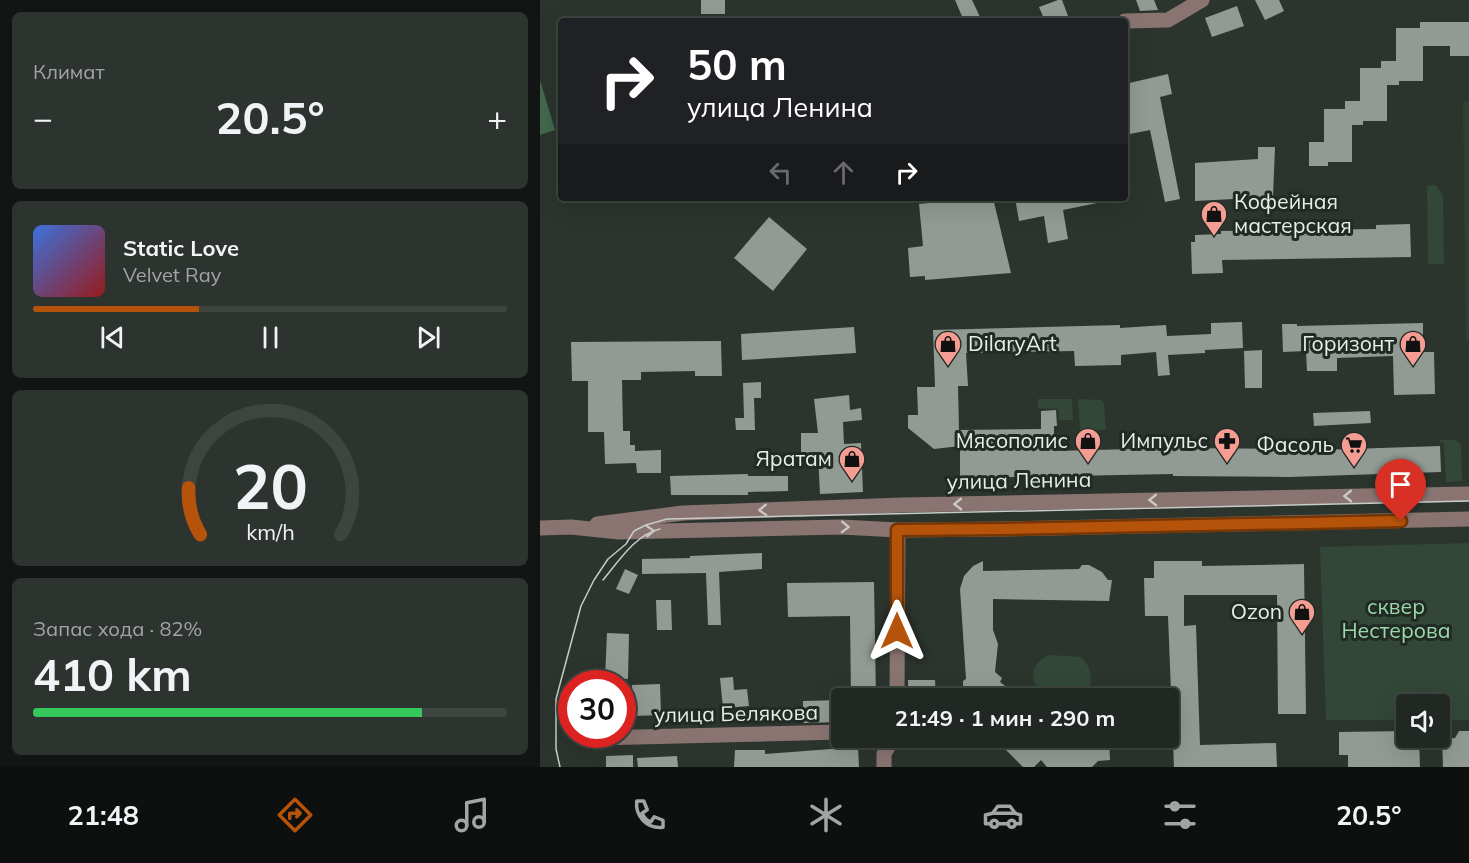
<!DOCTYPE html>
<html lang="ru">
<meta charset="utf-8">
<style>
body{margin:0;font-family:Mulish,sans-serif;background:#2d332f;color:#f1f3f6;height:100vh;display:flex;flex-direction:column;font-size:22px;white-space:nowrap}
*{box-sizing:border-box;margin:0}
p{font-size:20px;color:#a2a5a5}
.icon{flex:none;width:33px;height:33px;fill:none;stroke:currentColor;stroke-width:2;stroke-linecap:round;stroke-linejoin:round}
.map{position:relative;flex:1;overflow:hidden}
.sheet{display:flex;flex-direction:column;gap:12px;padding:12px;background:#121513;width:540px}
.sheet>*{flex:none}
.top-card{position:absolute;left:18px;top:18px;width:570px;height:183px;border-radius:6px;box-shadow:0 6px 24px #0002,0 0 0 2px #3e4440;background:#202124;color:#fff;overflow:hidden}
.controls{position:absolute;left:856px;top:694px;display:grid;gap:12px}
.controls a{display:grid;place-items:center;width:54px;height:54px;border-radius:6px;background:#212722;box-shadow:0 6px 24px #0002,0 0 0 2px #3e4440;font-size:30px}
.speed{position:absolute;left:18px;top:670px;display:flex;gap:12px;font-size:30px;font-weight:700;text-align:center}
.speed>*{display:grid;place-content:center;width:78px;height:78px;border-radius:50%;background:#212722;box-shadow:0 6px 24px #0002,0 0 0 2px #3e4440;line-height:1}
.speed .limit{border:9px solid #d22;background:#fff;color:#111}
.pin{position:absolute;display:grid;place-items:center;width:51px;height:51px;color:#fff;margin:-62px -26px;border-radius:50% 50% 50% 0;rotate:-45deg;box-shadow:0 0 6px #0007}
.pin .icon{rotate:45deg}
.me{position:absolute;width:66px;margin:-33px;rotate:0deg;stroke-linejoin:round;filter:drop-shadow(0 0 4px #0008)}
.turn{display:flex;align-items:center;gap:21px;height:126px;padding:0 30px;font-size:27px}
.turn .icon{width:78px;height:78px;stroke-width:2.5}
.turn b{display:block;font-size:42px;line-height:51px}
.lanes{display:flex;align-items:center;height:57px;padding:0 30px;background:#0003;justify-content:center;gap:30px;direction:ltr}
.lanes .off{opacity:.35}
.big{font-size:45px;font-weight:700;line-height:1.1}
.sheet .widget{flex:1;display:flex;flex-direction:column;justify-content:center;gap:9px;min-width:0;padding:0 21px;border-radius:9px;background:#2d332f}
.sheet .dial{align-items:center;gap:0}
.dial svg{height:156px;overflow:visible;fill:none;stroke:#3e4440;stroke-width:7;stroke-linecap:round;text-anchor:middle}
.dial text{fill:#f1f3f6;stroke:none}
.song{display:flex;align-items:center;gap:18px}
.cover{width:72px;height:72px;border-radius:9px;background:linear-gradient(135deg,hsl(220 70% 55%),hsl(0 70% 35%))}
.played{height:6px;border-radius:3px;background:linear-gradient(90deg,#b45309 35%,#3e4440 35%)}
.keys{display:flex;justify-content:space-around;direction:ltr}
.heat{display:flex;justify-content:space-between;align-items:center;font-size:33px;direction:ltr}
.charge{height:9px;border-radius:4px;background:linear-gradient(90deg,#34c759 82%,#3e4440 0)}
.trip{position:absolute;left:291px;top:688px;width:348px;height:60px;border-radius:6px;background:#212722;box-shadow:0 6px 24px #0002,0 0 0 2px #3e4440;font-weight:700;line-height:60px;text-align:center}
.tab-bar{display:flex;height:96px;justify-content:space-around;align-items:center;background:#0d100e;color:#a2a5a5}
.tab-bar .icon{width:42px;height:42px}
.tab-bar .active{color:#b45309}
.tab-bar b{font-size:27px;color:#f1f3f6}
main{display:flex;flex:1;min-height:0}
.map>svg:first-child{display:block}
.built{fill:#314035}
.green{fill:#324738}
.forest{fill:#42684d}
.building{fill:#919a93}
.lines{fill:none;stroke-linecap:round;stroke-linejoin:round}
.minor{stroke:#8a7472;stroke-width:15}
.tram{stroke:#c7ccc8;stroke-width:1.5}
.oneway{stroke:#ccc9c5}
.route-casing{stroke:#753606;stroke-width:15}
.route{stroke:#b45309;stroke-width:10}
.labels{text-anchor:middle;stroke-width:6;stroke-linejoin:round;paint-order:stroke}
.poi-label{font-size:21px;fill:#e8ede9;stroke:#222a24;text-anchor:end}
.street-label{font-size:21px;fill:#e8ede9;stroke:#222a24}
.park-label{font-size:21px;fill:#99d9ac;stroke:#222a24}
</style>
<main>
<section class="sheet">
<div class="widget"><p>Климат</p>
<div class="heat"><a>−</a><b class="big">20.5°</b><a>+</a></div>
</div>
<div class="widget">
<div class="song"><i class="cover"></i><div><b>Static Love</b><p>Velvet Ray</p></div></div>
<div class="played"></div>
<div class="keys"><svg class="icon" aria-label="previous" viewBox="0 0 24 24"><path d="M18 5L8 12l10 7zM5 5v14"/></svg><svg class="icon" aria-label="pause" viewBox="0 0 24 24"><path d="M8 5v14M16 5v14"/></svg><svg class="icon" aria-label="next" viewBox="0 0 24 24"><path d="M6 5l10 7-10 7zM19 5v14"/></svg></div>
</div>
<div class="widget dial"><svg viewBox="0 0 100 80">
<path d="M14 69A42 42 0 1 1 86 69"/>
<path d="M14 69A42 42 0 0 1 8 45" stroke="#b45309"/>
<text x="50" y="56" font-size="32" font-weight="700">20</text>
<text x="50" y="72" font-size="11">km/h</text>
</svg></div>
<div class="widget"><p>Запас хода · 82%</p><b class="big">410 km</b><div class="charge"></div></div>
</section>
<div class="map">
<svg width="929" height="767" viewBox="0 0 929 767">
<rect width="100%" height="100%" fill="#2c342e"/>
<!-- built -->
<path class="built" d="M923,101H929V340H926Z"/>
<!-- green -->
<path class="green" d="M895,185L903,195L904,264H888L887,186Z
M498,399H532L533,420H519L518,409L498,408Z
M538,399L561,400L564,404L566,430H540Z
M900,440H916L921,444L922,481L906,482L904,443L900,442Z
M929,543V720H900V705H867V720H786L780,547Z
M510,655L541,657C551,667 554,679 548,692C534,697 515,699 502,691C486,680 494,659 510,655Z"/>
<!-- forest -->
<path class="forest" d="M0,80L15,130L0,135Z"/>
<!-- building -->
<path class="building" d="M161,0H185V14H161Z
M415,0H432L442,21H424Z
M518,0H522L530,21H505L499,7Z
M596,0H614L618,10L600,11Z
M715,0H739L744,11L725,20Z
M697,6L704,26L672,37L665,18Z
M880,22H929V56H910V46H883V81H859V85H847V121H823V125H812V162H788V166H769V142H784V109H805V101H820V68H841V61H856V28H880Z
M628,74L632,94L620,97L640,199L625,202L610,130L585,135V84Z
M718,147H735L733,197L655,201V163L718,159Z
M440,198H453L471,273L385,280V276L370,277L368,248L383,246L379,204Z
M475,198H556L557,203L523,210L528,239L508,243L504,216L479,221Z
M229,217L267,249L233,291L194,258Z
M870,224L871,257L682,260L683,273L652,274L651,242H655V235L681,234V231L836,229V225Z
M702,322L703,348L665,350V353L628,355L630,375L618,376L616,352L581,355V365L535,366L534,351L426,353L428,386H418L419,430L501,429V411L516,410L517,426H514V451L633,448L750,449V451L900,446L901,472L749,477L633,476V474L420,478V446L394,449L368,428V415H378L377,387H395L393,330L580,325V328L626,325L627,336L671,334V323Z
M883,323V352H894L895,394L854,395L853,356L797,358V371H767L766,351L743,352L742,324H757V326Z
M314,327L316,353L202,360L201,334Z
M181,341L182,376H155V371L101,372V380H82L83,431H90V445H95V451L121,450V473H97L96,463L65,464L64,432H48V381H32L31,342Z
M722,350V388H705L704,351Z
M221,382V398H214L215,430H196L195,418H204L203,383Z
M309,395L310,410L321,408L322,420L303,422L304,444L321,443L323,492L280,494L278,455L261,456V433H278L274,399Z
M830,411L831,423L774,426L773,413Z
M208,474V476H248V491L208,492V495H131L130,476Z
M222,553V569L179,572L181,625H168L166,573L102,574V559L150,558V556Z
M443,561V571L539,569L542,565H549L562,572L568,580H572L569,601L453,599V630L458,644L455,672L462,678L460,682L473,692L467,699H420V688L423,687V681L426,679L420,589L424,576L433,566Z
M614,561H662V566L764,564L766,714H738L737,595H644V626L656,625L660,745L736,743L737,767H634L628,616H605L604,578H614Z
M85,569L98,575L89,594L76,589Z
M334,582L336,699H311L310,616L248,617L247,583Z
M116,600H131L132,630H117Z
M67,633L89,634L88,679L65,678Z
M193,677L194,690L207,689L209,706L183,708L180,678Z
M368,680H395L396,699H368Z
M120,684L121,715L93,716L92,685Z
M302,700V722L263,723V701Z
M867,731V738H879L880,767H808V755H799V732Z
M919,731H929V767H903L902,739L915,738Z
M462,738H510L515,743L520,738H569L570,760L558,761L552,767H507L501,760L494,767H483L466,750L470,746Z
M318,747L319,767H194L195,750H225V754Z
M93,755V767H66V756Z
M137,756L138,767H98L97,758Z"/>
<g class="lines">
<!-- minor -->
<path class="minor" d="M585,21L628,20L662,0
M57,524L143,513L363,505L929,494
M0,528L31,527L79,532L301,527L358,530L464,529L929,519
M357,699L358,530
M55,738L302,732
M344,767V754L353,738"/>
<!-- tram -->
<path class="tram" d="M63,580C78,562 96,534 120,529
M20,767L16,749V699L41,606L54,580L68,559L86,544L94,531L106,525L127,519L929,501"/>
</g>
<!-- one-way arrows -->
<defs><path id="oneway-chevron" d="M-2-3.5L2.5 0L-2 3.5" fill="none" stroke-width="1.6" stroke-linecap="round" stroke-linejoin="round" transform="scale(1.5)"/></defs>
<g class="oneway">
<use href="#oneway-chevron" transform="translate(808 496) rotate(179)"/>
<use href="#oneway-chevron" transform="translate(613 500) rotate(179)"/>
<use href="#oneway-chevron" transform="translate(418 504) rotate(179)"/>
<use href="#oneway-chevron" transform="translate(223 510) rotate(178)"/>
<use href="#oneway-chevron" transform="translate(305 527) rotate(2)"/>
<use href="#oneway-chevron" transform="translate(110 531) rotate(-2)"/>
</g>
<g class="lines">
<!-- route casing -->
<g class="route-casing">
<path id="route" d="M357,631V530L464,529L861,521"/>
</g>
<!-- route -->
<use href="#route" class="route"/>
</g>
<!-- icons -->
<defs>
<g id="shop-pin" transform="scale(1.35)"><path d="M0 17L-7.5 6A9.5 9.5 0 1 1 7.5 6Z" fill="#f59c93" stroke="#222a24"/><path d="M-5-2.5h2.3a2.7 3.5 0 0 1 5.4 0H5L5.5 6h-11ZM-1.5-2.5h3a1.5 2.3 0 0 0-3 0Z" fill="#111"/></g>
<g id="pharmacy-pin" transform="scale(1.35)"><path d="M0 17L-7.5 6A9.5 9.5 0 1 1 7.5 6Z" fill="#f59c93" stroke="#222a24"/><path d="M-2-6h4v4h4v4h-4v4h-4v-4h-4v-4h4Z" fill="#111"/></g>
<g id="supermarket-pin" transform="scale(1.35)"><path d="M0 17L-7.5 6A9.5 9.5 0 1 1 7.5 6Z" fill="#f59c93" stroke="#222a24"/><path d="M-6-5.5h2.5l.6 2H6L4.5 2H-2.5L-4.4-4H-6ZM-1.5 3.2a1.3 1.3 0 1 0 .1 0ZM3 3.2a1.3 1.3 0 1 0 .1 0Z" fill="#111"/></g>
</defs>
<g fill-rule="evenodd">
<use href="#shop-pin" x="674" y="214"/>
<use href="#shop-pin" x="408" y="344"/>
<use href="#shop-pin" x="873" y="344"/>
<use href="#shop-pin" x="548" y="441"/>
<use href="#pharmacy-pin" x="687" y="441"/>
<use href="#supermarket-pin" x="814" y="445"/>
<use href="#shop-pin" x="312" y="459"/>
<use href="#shop-pin" x="762" y="612"/>
</g>
<g class="labels">
<!-- poi labels -->
<g class="poi-label">
<text x="694" y="209" text-anchor="start">Кофейная<tspan x="694" dy="24">мастерская</tspan></text>
<text x="428" y="351" text-anchor="start">DilaryArt</text>
<text x="854" y="351">Горизонт</text>
<text x="528" y="448">Мясополис</text>
<text x="668" y="448">Импульс</text>
<text x="794" y="452">Фасоль</text>
<text x="292" y="466">Яратам</text>
<text x="742" y="619">Ozon</text>
</g>
<!-- street labels -->
<g class="street-label">
<text transform="translate(479 481) rotate(-1)" y="7">улица Ленина</text>
<text transform="translate(196 714) rotate(-1)" y="7">улица Белякова</text>
</g>
<!-- park labels -->
<g class="park-label">
<text x="856" y="614">сквер<tspan x="856" dy="24">Нестерова</tspan></text>
</g>
</g>
</svg>
<div class="controls">
<a><svg class="icon" aria-label="sound" viewBox="0 0 24 24"><path d="M4 9h4l5-4v14l-5-4H4zM17 9q2 3 0 6"/></svg></a>
</div>
<div class="speed"><div class="limit">30</div></div>
<div class="pin" style="left:861px;top:521px;background:#d93025"><svg class="icon" aria-label="arrive" viewBox="0 0 24 24"><path d="M6 21V4h12l-3 4 3 4H6"/></svg></div>
<svg class="me" style="left:357px;top:631px" viewBox="-20 -20 40 40"><path d="M0-17L14 15 0 8-14 15z" fill="#b45309" stroke="#fff" stroke-width="4"/></svg>
<div class="trip">21:49 · 1 мин · 290 m</div>
<div class="top-card">
<div class="turn"><svg class="icon" aria-label="right" viewBox="0 0 24 24"><path d="M7 20v-9h11M14 6l5 5-5 5"/></svg><div><b>50 m</b>улица Ленина</div></div>
<div class="lanes"><svg class="icon off" aria-label="left" viewBox="0 0 24 24"><path d="M17 20v-9H6M10 6l-5 5 5 5"/></svg><svg class="icon off" aria-label="ahead" viewBox="0 0 24 24"><path d="M12 20V5M6 11l6-6 6 6"/></svg><svg class="icon" aria-label="right" viewBox="0 0 24 24"><path d="M7 20v-9h11M14 6l5 5-5 5"/></svg></div>
</div>
</div>
</main>
<nav class="tab-bar">
<b>21:48</b>
<svg class="icon active" aria-label="directions" viewBox="0 0 24 24"><path d="M12 3l9 9-9 9-9-9zM9 14v-3h6M13 9l2 2-2 2"/></svg>
<svg class="icon" aria-label="music" viewBox="0 0 24 24"><path d="M9 18V5l10-2v13"/><circle cx="6" cy="18" r="3"/><circle cx="16" cy="16" r="3"/></svg>
<svg class="icon" aria-label="phone" viewBox="0 0 24 24"><path d="M5 4h4l2 5-3 2q2 4 5 5l2-3 5 2v4C11 20 4 13 5 4z"/></svg>
<svg class="icon" aria-label="climate" viewBox="0 0 24 24"><path d="M12 3v18M4 7l16 10M4 17L20 7"/></svg>
<svg class="icon" aria-label="car" viewBox="0 0 24 24"><path d="M5 17H2v-5l4-1 3-4h7l3 4 3 1v5h-3M9 17h6M6 11h13"/><circle cx="7" cy="17" r="2"/><circle cx="17" cy="17" r="2"/></svg>
<svg class="icon" aria-label="filters" viewBox="0 0 24 24"><path d="M4 7h16M4 17h16"/><circle cx="9" cy="7" r="2"/><circle cx="15" cy="17" r="2"/></svg>
<b>20.5°</b>
</nav>
